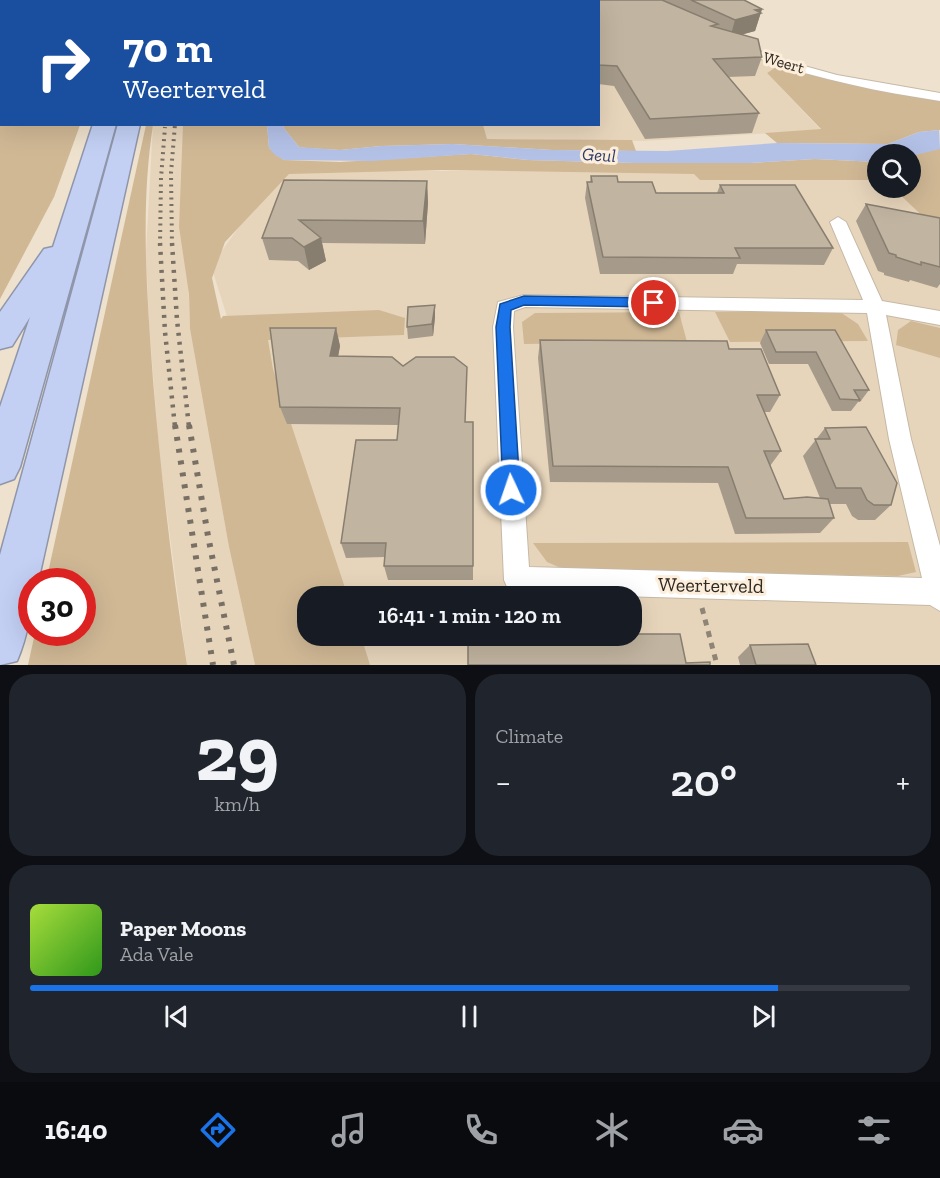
<!DOCTYPE html>
<meta charset="utf-8">
<style>
body{margin:0;font-family:"Zilla Slab",serif;background:#20242c;color:#f1f3f6;height:100vh;display:flex;flex-direction:column;font-size:22px;white-space:nowrap}
*{box-sizing:border-box;margin:0}
p{font-size:20px;color:#9ea1a6}
.icon{flex:none;width:33px;height:33px;fill:none;stroke:currentColor;stroke-width:2;stroke-linecap:round;stroke-linejoin:round}
.map{position:relative;height:665px;overflow:hidden}
.panel{display:flex;flex-direction:column;gap:9px;padding:9px;background:#0d0f14;flex:1}
.panel>*{flex:none}
.hud{position:absolute;left:0px;top:0px;width:600px;height:126px;box-shadow:0 6px 24px #0002;background:#1a4fa0;color:#fff;overflow:hidden}
.buttons{position:absolute;left:867px;top:144px;display:grid;gap:12px}
.buttons a{display:grid;place-items:center;width:54px;height:54px;border-radius:50%;background:#171b24;box-shadow:0 6px 24px #0002;font-size:30px}
.speed{position:absolute;left:18px;top:568px;display:flex;gap:12px;font-size:30px;font-weight:700;text-align:center}
.speed>*{display:grid;place-content:center;width:78px;height:78px;border-radius:50%;background:#171b24;box-shadow:0 6px 24px #0002;line-height:1}
.speed .limit{border:9px solid #d22;background:#fff;color:#111}
.pin{position:absolute;display:grid;place-items:center;width:51px;height:51px;color:#fff;margin:-26px;border:3px solid #fff;border-radius:50%;box-shadow:0 2px 6px #0007}
.me{position:absolute;width:66px;margin:-33px;rotate:357deg;stroke-linejoin:round;filter:drop-shadow(0 0 4px #0008)}
.turn{display:flex;align-items:center;gap:21px;height:126px;padding:0 24px;font-size:27px}
.turn .icon{width:78px;height:78px;stroke-width:2.5}
.turn b{display:block;font-size:42px;line-height:51px}
.big{font-size:45px;font-weight:600;line-height:1.1}
.panel .card{flex:1;display:flex;flex-direction:column;justify-content:center;gap:9px;min-width:0;padding:0 21px;border-radius:24px;background:#20242c}
.panel .dial{align-items:center;gap:0}
.dial b{font-size:78px;line-height:1}
.song{display:flex;align-items:center;gap:18px}
.cover{width:72px;height:72px;border-radius:9px;background:linear-gradient(135deg,hsl(80 70% 55%),hsl(110 70% 35%))}
.played{height:6px;border-radius:3px;background:linear-gradient(90deg,#1a73e8 85%,#363941 85%)}
.keys{display:flex;justify-content:space-around;direction:ltr}
.heat{display:flex;justify-content:space-between;align-items:center;font-size:33px;direction:ltr}
.panel .tiles{flex:1;display:grid;gap:9px;grid-template-columns:1fr 1fr}
.card:last-child{grid-column:span 2}
.trip{position:absolute;left:297px;top:586px;width:345px;height:60px;border-radius:24px;background:#171b24;box-shadow:0 6px 24px #0002;font-weight:600;line-height:60px;text-align:center}
.tabs{display:flex;height:96px;justify-content:space-around;align-items:center;background:#090b0e;color:#9ea1a6}
.tabs .icon{width:42px;height:42px}
.tabs .on{color:#1a73e8}
.tabs b{font-size:27px;color:#f1f3f6}
.map>svg:first-child{display:block}
.built{fill:#e7d5bb}
.green{fill:#d0b895}
.water{fill:#b4c1e7}
.lines{fill:none;stroke-linecap:round;stroke-linejoin:round}
.service-casing{stroke:#c6b9a5;stroke-width:4}
.minor-casing{stroke:#c6b9a5;stroke-width:2}
.motorway-casing{stroke:#8f96aa;stroke-width:3}
.path{stroke:#8e8577;stroke-width:5;stroke-dasharray:6 6;stroke-linecap:butt}
.service{fill:#fff;fill-rule:evenodd}
.minor{fill:#fff;fill-rule:evenodd}
.motorway{fill:#c3d0f4;fill-rule:evenodd}
.rail-far2{stroke:#787064;stroke-width:4;stroke-dasharray:2 4.5;stroke-linecap:butt}
.rail-far1{stroke:#787064;stroke-width:4.5;stroke-dasharray:3 6;stroke-linecap:butt}
.rail{stroke:#787064;stroke-width:6;stroke-dasharray:4 8;stroke-linecap:butt}
.wall{fill:#a69b8a}
.shaded-wall{fill:#877e70}
.building{fill:#c1b4a0;stroke:#877e70;stroke-width:1.5}
.route{fill:#1a73e8;stroke:#114b97;stroke-width:1.5}
.labels{text-anchor:middle;stroke-width:6;stroke-linejoin:round;paint-order:stroke}
.far-street-label{font-size:16px;fill:#2e2922;stroke:#fceeda}
.far-water-label{font-size:18px;font-style:italic;fill:#2d3b6b;stroke:#fceeda}
.street-label{font-size:20px;fill:#2e2922;stroke:#fceeda}
</style>
<div class="map">
<svg width="940" height="665" viewBox="0 0 940 665">
<rect width="100%" height="100%" fill="#eee1cd"/>
<!-- built -->
<path class="built" d="M288,0H630L779,65L767,73L821,130L644,141L486,139L476,125L598,124V2Z
M153,125H183L190,329L229,547L255,665H187L160,461L149,324L146,252Z
M279,171H751L877,178L878,188H897L940,225V665H337L328,636H632V597H316L211,266Z"/>
<!-- green -->
<path class="green" d="M779,65L878,90L940,99V130L919,132L888,144L777,143L765,133L821,129L767,73Z
M0,69L2,124L80,125L54,197L0,299Z
M287,124L483,125L487,139L632,140L636,151L552,150L453,144L381,146L340,150L306,148L299,147L283,127Z
M146,125H153C140,208 147,296 153,380C161,475 172,570 187,665H28L35,633H82V582H46Z
M183,125H267L269,148L284,160L340,162L471,154L528,160L634,163H750L815,159L877,162V180H700L694,174L442,170L289,174L225,242L212,278L221,319L223,316L379,310L405,318L404,335L268,340L273,369L348,597H308V636H361L370,665H255L229,547L190,329L189,294L179,227Z
M932,149H940V230L936,229L893,188H910L911,156Z
M679,312L687,342L524,344L522,322L535,313Z
M715,312H840L858,324L868,341L730,342Z
M911,321L940,328V358L896,345L898,330Z
M908,542L916,572L898,576L563,569L547,562L533,543Z"/>
<!-- water -->
<path class="water" d="M267,125H287L283,127L299,147L340,150L381,146L453,144L552,150L667,151L777,143L888,144L919,132L939,130L940,149L911,156L878,154L877,162L815,159L750,163H634L528,160L471,154L372,161L284,160L275,155L269,148Z"/>
<g class="lines">
<!-- service casing -->
<g class="service-casing">
<path id="service" d="M56,0H62L63,2H58Z"/>
</g>
<!-- minor casing -->
<g class="minor-casing">
<path id="minor" d="M737,43L790,62L837,75L940,93V101C869,90 800,76 733,48V44Z
M838,217L846,222L882,301L940,311V325L886,315L911,439L940,546V611L930,605L517,593L508,589L504,580L493,327L498,302L524,295L863,300L830,222ZM525,307L867,313L889,439L922,578L529,567L513,327L514,311Z"/>
</g>
<!-- motorway casing -->
<g class="motorway-casing">
<path id="motorway" d="M130,0H146V2H130Z
M93,124H116L20,467L14,479L0,484V407L30,317L12,346L0,349V312L44,249L53,247Z
M118,124H140L38,582H32C32,610 28,635 17,661L0,665V555Z"/>
</g>
<!-- path -->
<path class="path" d="M702,608L717,665"/>
<!-- service -->
<use href="#service" class="service"/>
<!-- minor -->
<use href="#minor" class="minor"/>
<!-- motorway -->
<use href="#motorway" class="motorway"/>
<!-- rail-far2 -->
<path class="rail-far2" d="M160,245L161,178L165,127
M172,245L171,173L175,124"/>
<!-- rail-far1 -->
<path class="rail-far1" d="M160,243L165,332L175,427
M172,243L177,320L189,427"/>
<!-- rail -->
<path class="rail" d="M175,425L213,665
M189,425L208,536L234,665"/>
</g>
<!-- wall -->
<path class="wall" d="M300,0H744L762,9L755,31L743,34L762,57L755,76L728,77L759,113L752,133L645,139L614,86L598,84V2Z
M591,176L618,182L656,193H717L720,185L833,248L824,265L737,264L733,274H600L585,198L587,182H590Z
M284,180L427,181L428,203L425,244L322,243L326,261L309,270L298,261L269,260L262,238Z
M866,204L940,218V284L937,288L910,280L909,282L884,275V273L878,271L856,221Z
M435,317L433,336L408,339L407,327Z
M336,328L340,346L338,356L466,422H473V580H388L384,566L385,557L346,558L341,543L397,440L398,425L287,424L280,407Z
M766,330H835L869,390L860,402H858L851,411H832L808,364H769L760,343Z
M540,340L729,349L780,395L770,412H764L781,451L770,466L784,499L820,498L803,456L825,428L891,505L875,520H858L852,516L846,504H830L834,518L820,533L735,534L718,483L550,482L538,358Z
M750,645L816,665H740L738,657Z"/>
<!-- shaded-wall -->
<path class="shaded-wall" d="M762,9L755,31L730,38L735,20L755,10Z
M427,181L428,203L425,244L423,221Z
M321,238L326,261L309,270L304,247Z
M435,305V317L433,336L432,324Z
M336,328L340,346L335,374L330,356Z"/>
<!-- building -->
<path class="building" d="M83,0H102L101,2H82Z
M300,0H662L718,24L711,26L758,39L762,57L713,59L759,113L650,119L617,66L598,65V2H299Z
M691,0H744L762,9L755,10L761,13L735,20Z
M591,176H617L618,182H652L656,193H724L720,185H795L833,248H735L740,258L603,257L587,182H592Z
M284,180L427,181L423,221L299,220L321,238L304,247L292,238H262Z
M866,204L940,218V267L921,262V265L896,257V255L889,253Z
M435,305L432,324L407,327L408,307Z
M270,328H336L330,356L392,357L403,366L416,357H454L467,367L465,422H473V566H384L386,543H341L356,440H397L400,408L280,407Z
M766,330H835L869,390H854L860,400L840,399L816,352H776Z
M540,340L727,341L729,349H761L780,395H757L781,451H764L784,499L807,497L828,499L834,518H746L728,467L553,466Z
M866,427L897,483L891,505H874L867,500L861,488H836L815,439H830L825,428Z
M632,634H680L686,663L710,662V665H468V636H632Z
M808,644L816,665H756L750,645Z"/>
<!-- route -->
<path class="route" d="M524,296L654,298L660,303L654,307L524,305L511,310L510,327L520,490L517,496L511,498L505,496L503,490L496,327L500,304Z"/>
<g class="labels">
<!-- far-street labels -->
<g class="far-street-label">
<text transform="translate(784 62) rotate(16)" y="6">Weert</text>
</g>
<!-- far-water labels -->
<g class="far-water-label">
<text transform="translate(599 155) rotate(3)" y="6">Geul</text>
</g>
<!-- street labels -->
<g class="street-label">
<text transform="translate(711 585) rotate(1)" y="7">Weerterveld</text>
</g>
</g>
</svg>
<div class="buttons">
<a><svg class="icon" aria-label="search" viewBox="0 0 24 24"><circle cx="10" cy="10" r="6"/><path d="M15 15l6 6"/></svg></a>
</div>
<div class="speed"><div class="limit">30</div></div>
<div class="pin" style="left:654px;top:303px;background:#d93025"><svg class="icon" aria-label="arrive" viewBox="0 0 24 24"><path d="M6 21V4h12l-3 4 3 4H6"/></svg></div>
<svg class="me" style="left:511px;top:490px" viewBox="-20 -20 40 40"><circle r="17" fill="#1a73e8" stroke="#fff" stroke-width="3"/><path d="M0-11L8 9 0 5-8 9z" fill="#fff"/></svg>
<div class="trip">16:41 · 1 min · 120 m</div>
<div class="hud">
<div class="turn"><svg class="icon" aria-label="right" viewBox="0 0 24 24"><path d="M7 20v-9h11M14 6l5 5-5 5"/></svg><div><b>70 m</b>Weerterveld</div></div>
</div>
</div>
<section class="panel">
<div class="tiles">
<div class="card dial"><b>29</b><p>km/h</p></div>
<div class="card"><p>Climate</p>
<div class="heat"><a>−</a><b class="big">20°</b><a>+</a></div>
</div>
<div class="card">
<div class="song"><i class="cover"></i><div><b>Paper Moons</b><p>Ada Vale</p></div></div>
<div class="played"></div>
<div class="keys"><svg class="icon" aria-label="previous" viewBox="0 0 24 24"><path d="M18 5L8 12l10 7zM5 5v14"/></svg><svg class="icon" aria-label="pause" viewBox="0 0 24 24"><path d="M8 5v14M16 5v14"/></svg><svg class="icon" aria-label="next" viewBox="0 0 24 24"><path d="M6 5l10 7-10 7zM19 5v14"/></svg></div>
</div>
</div>
</section>
<nav class="tabs">
<b>16:40</b>
<svg class="icon on" aria-label="directions" viewBox="0 0 24 24"><path d="M12 3l9 9-9 9-9-9zM9 14v-3h6M13 9l2 2-2 2"/></svg>
<svg class="icon" aria-label="music" viewBox="0 0 24 24"><path d="M9 18V5l10-2v13"/><circle cx="6" cy="18" r="3"/><circle cx="16" cy="16" r="3"/></svg>
<svg class="icon" aria-label="phone" viewBox="0 0 24 24"><path d="M5 4h4l2 5-3 2q2 4 5 5l2-3 5 2v4C11 20 4 13 5 4z"/></svg>
<svg class="icon" aria-label="climate" viewBox="0 0 24 24"><path d="M12 3v18M4 7l16 10M4 17L20 7"/></svg>
<svg class="icon" aria-label="car" viewBox="0 0 24 24"><path d="M5 17H2v-5l4-1 3-4h7l3 4 3 1v5h-3M9 17h6M6 11h13"/><circle cx="7" cy="17" r="2"/><circle cx="17" cy="17" r="2"/></svg>
<svg class="icon" aria-label="filters" viewBox="0 0 24 24"><path d="M4 7h16M4 17h16"/><circle cx="9" cy="7" r="2"/><circle cx="15" cy="17" r="2"/></svg>
</nav>
